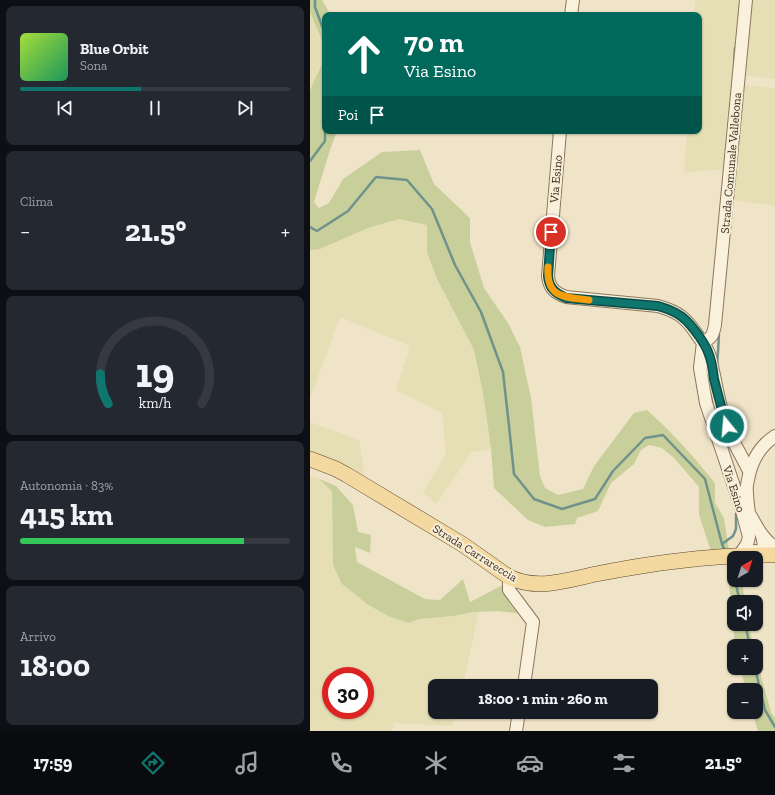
<!DOCTYPE html>
<html lang="it">
<meta charset="utf-8">
<style>
body{margin:0;font-family:"Zilla Slab",serif;background:#242831;color:#f1f3f6;height:100vh;display:flex;flex-direction:column;font-size:15px;white-space:nowrap}
*{box-sizing:border-box;margin:0}
p{font-size:13px;color:#9ea1a6}
.icon{flex:none;width:22px;height:22px;fill:none;stroke:currentColor;stroke-width:2;stroke-linecap:round;stroke-linejoin:round}
.map{position:relative;flex:1;overflow:hidden}
.details{display:flex;flex-direction:column;gap:6px;padding:6px;background:#0d0f14;width:310px}
.details>*{flex:none}
.banner{position:absolute;left:12px;top:12px;width:380px;height:122px;border-radius:8px;box-shadow:0 1px 3px #0004;background:#00695c;color:#fff;overflow:hidden}
.needle{width:26px;rotate:39deg}
.controls{position:absolute;left:417px;top:551px;display:grid;gap:8px}
.controls a{display:grid;place-items:center;width:36px;height:36px;border-radius:8px;background:#171b24;box-shadow:0 1px 3px #0004;font-size:20px}
.speed{position:absolute;left:12px;top:667px;display:flex;gap:8px;font-size:20px;font-weight:700;text-align:center}
.speed>*{display:grid;place-content:center;width:52px;height:52px;border-radius:50%;background:#171b24;box-shadow:0 1px 3px #0004;line-height:1}
.speed .limit{border:6px solid #d22;background:#fff;color:#111}
.pin{position:absolute;display:grid;place-items:center;width:34px;height:34px;color:#fff;margin:-17px;border:2px solid #fff;border-radius:50%;box-shadow:0 1px 4px #0007}
.me{position:absolute;width:44px;margin:-22px;rotate:343deg;stroke-linejoin:round;filter:drop-shadow(0 0 3px #0008)}
.turn{display:flex;align-items:center;gap:14px;height:84px;padding:0 16px;font-size:18px}
.turn .icon{width:52px;height:52px;stroke-width:2.5}
.turn b{display:block;font-size:28px;line-height:34px}
.then{display:flex;align-items:center;height:38px;padding:0 16px;background:#0003;gap:8px;font-size:15px}
.big{font-size:30px;font-weight:800;line-height:1.1}
.details .card{flex:1;display:flex;flex-direction:column;justify-content:center;gap:6px;min-width:0;padding:0 14px;border-radius:8px;background:#242831}
.details .dial{align-items:center;gap:0}
.dial svg{height:104px;overflow:visible;fill:none;stroke:#363941;stroke-width:7;stroke-linecap:round;text-anchor:middle}
.dial text{fill:#f1f3f6;stroke:none}
.song{display:flex;align-items:center;gap:12px}
.cover{width:48px;height:48px;border-radius:6px;background:linear-gradient(135deg,hsl(80 70% 55%),hsl(150 70% 35%))}
.played{height:4px;border-radius:2px;background:linear-gradient(90deg,#0f766e 45%,#363941 45%)}
.keys{display:flex;justify-content:space-around;direction:ltr}
.heat{display:flex;justify-content:space-between;align-items:center;font-size:22px;direction:ltr}
.charge{height:6px;border-radius:3px;background:linear-gradient(90deg,#34c759 83%,#363941 0)}
.trip{position:absolute;left:118px;top:679px;width:230px;height:40px;border-radius:8px;background:#171b24;box-shadow:0 1px 3px #0004;font-weight:800;line-height:40px;text-align:center}
.tab-bar{display:flex;height:64px;justify-content:space-around;align-items:center;background:#090b0e;color:#9ea1a6}
.tab-bar .icon{width:28px;height:28px}
.tab-bar .current{color:#0f766e}
.tab-bar b{font-size:18px;color:#f1f3f6}
main{display:flex;flex:1;min-height:0}
.map>svg:first-child{display:block}
.farmland{fill:#e6deb5;fill-rule:evenodd}
.green{fill:#c9cf9b}
.lines{fill:none;stroke-linecap:round;stroke-linejoin:round}
.stream{stroke:#6f938a;stroke-width:2.5}
.minor-casing{stroke:#8d765c;stroke-width:14}
.major-casing{stroke:#5b4430;stroke-width:16}
.minor{stroke:#faf1dc;stroke-width:12}
.major{stroke:#f3d9a0;stroke-width:15}
.route-casing{stroke:#0a4d48;stroke-width:10}
.route{stroke:#0f766e;stroke-width:7}
.slow{stroke:#f59e0b;stroke-width:7}
.labels{text-anchor:middle;stroke-width:4;stroke-linejoin:round;paint-order:stroke}
.street-label{font-size:12px;fill:#3d2e20;stroke:#f7eed8}
</style>
<main>
<section class="details">
<div class="card">
<div class="song"><i class="cover"></i><div><b>Blue Orbit</b><p>Sona</p></div></div>
<div class="played"></div>
<div class="keys"><svg class="icon" aria-label="previous" viewBox="0 0 24 24"><path d="M18 5L8 12l10 7zM5 5v14"/></svg><svg class="icon" aria-label="pause" viewBox="0 0 24 24"><path d="M8 5v14M16 5v14"/></svg><svg class="icon" aria-label="next" viewBox="0 0 24 24"><path d="M6 5l10 7-10 7zM19 5v14"/></svg></div>
</div>
<div class="card"><p>Clima</p>
<div class="heat"><a>−</a><b class="big">21.5°</b><a>+</a></div>
</div>
<div class="card dial"><svg viewBox="0 0 100 80">
<path d="M14 69A42 42 0 1 1 86 69"/>
<path d="M14 69A42 42 0 0 1 8 46" stroke="#0f766e"/>
<text x="50" y="56" font-size="32" font-weight="700">19</text>
<text x="50" y="72" font-size="11">km/h</text>
</svg></div>
<div class="card"><p>Autonomia · 83%</p><b class="big">415 km</b><div class="charge"></div></div>
<div class="card"><p>Arrivo</p><b class="big">18:00</b></div>
</section>
<div class="map">
<svg width="465" height="731" viewBox="0 0 465 731">
<rect width="100%" height="100%" fill="#f0e4c8"/>
<!-- farmland -->
<path class="farmland" d="M385,0H431L416,169L374,172L377,131H389V15H384Z
M442,0H465V79L432,75Z
M0,12L11,38L14,60L2,85L0,92Z
M433,85L465,88V206L423,200Z
M89,219L118,225L117,252L127,279L164,350L173,393L181,449L162,452L126,504L113,493L136,453L132,413L86,390L100,346L30,317L0,399V250L10,249L58,228Z
M0,422L49,440L53,464L54,478L0,453Z
M0,476L9,479L22,491L23,565L32,584L57,604L99,623L109,619L143,616L169,611L153,686H125V712H146L143,726L84,723L82,731H0ZM21,676H55V710H21Z"/>
<!-- green -->
<path class="green" d="M0,0H12L21,15H15V131H27L20,150L4,202L9,208L19,203L33,179L72,152L110,150L124,184L160,218V242L174,288L198,323L210,347L221,398L230,476L235,488L248,495L273,489L284,466L324,413L337,410C362,432 384,457 405,483V503L414,518L419,550L401,551L389,515V487L364,458L352,448L339,445L331,450L324,464L301,483L288,511L267,518L265,524L235,527L218,520L184,488L181,449L173,393L164,350L127,279L117,252V225L89,219L58,228L10,249L0,250V92L2,85L14,60L11,38L0,12Z
M9,479L26,486L43,505L48,532L61,535L60,553L45,547L47,562L115,599L130,600L153,579L160,602L193,585L196,591L214,614L188,611L164,612L143,616L109,619L99,623L78,616L57,604L32,584L23,565L22,491Z
M424,562V580H434L433,588L435,602H424V624H439L443,646H425L417,563Z
M446,658L461,712L465,718V731H448L442,712H446V690H436L430,668H446Z"/>
<g class="lines">
<!-- stream -->
<path class="stream" d="M5,0V7L15,34
M424,67L425,48
M0,161L15,141V131
M0,227L7,231L38,211L66,177L97,180L122,209L145,265L171,312L193,372L199,426L204,474L224,499L252,509L285,499L303,471L335,438L353,435L395,479L412,544L415,551
M407,364L408,352L409,334
M412,544L423,536L426,529V514
M421,562L424,575
M425,580L430,602
M435,624L440,646
M445,668L455,710L465,727"/>
<!-- minor casing -->
<g class="minor-casing">
<path id="minor" d="M261,15L263,0
M250,131L238,276C239,288 245,293 256,297L348,306C369,312 376,318 388,336C393,343 398,349 400,357C402,363 402,369 404,375C407,392 411,409 416,425C422,441 432,456 439,471
M393,342C402,338 403,335 405,325L436,0
M393,342L390,368L396,403L431,507L439,537L437,544L429,556
M439,513C446,525 452,539 465,547
M439,517C439,509 437,501 437,492C436,488 437,484 438,480C441,462 450,446 465,436
M445,551L448,555C456,547 454,542 451,533
M199,577V590L223,622L214,686
M206,731L209,712"/>
</g>
<!-- major casing -->
<g class="major-casing">
<path id="major" d="M0,459L26,469L37,475L152,544L199,577C227,591 257,580 286,574C312,569 340,564 367,561C400,557 432,555 465,555"/>
</g>
<!-- minor -->
<use href="#minor" class="minor"/>
<!-- major -->
<use href="#major" class="major"/>
</g>
<g class="lines">
<!-- route casing -->
<g class="route-casing">
<path id="route" d="M241,232L238,276C239,288 245,293 256,298L348,306C369,312 376,318 389,336C392,341 396,346 398,352C402,361 403,370 404,379C408,395 412,411 417,426"/>
</g>
<!-- route -->
<use href="#route" class="route"/>
<!-- slow -->
<path class="slow" d="M238,267C236,298 254,297 279,300"/>
</g>
<g class="labels">
<!-- street labels -->
<g class="street-label">
<text transform="translate(421 163) rotate(-85)" y="4">Strada Comunale Vallebona</text>
<text transform="translate(246 179) rotate(-85)" y="4">Via Esino</text>
<text transform="translate(424 489) rotate(72)" y="4">Via Esino</text>
<text transform="translate(165 553) rotate(32)" y="4">Strada Carrareccia</text>
</g>
</g>
</svg>
<div class="controls">
<a><svg class="needle" viewBox="-14 -14 28 28"><path d="M0-13l5 13h-10z" fill="#e53935"/><path d="M0 13l5-13h-10z" fill="#9ea1a6"/></svg></a>
<a><svg class="icon" aria-label="sound" viewBox="0 0 24 24"><path d="M4 9h4l5-4v14l-5-4H4zM17 9q2 3 0 6"/></svg></a>
<a>+</a>
<a>−</a>
</div>
<div class="speed"><div class="limit">30</div></div>
<div class="pin" style="left:241px;top:232px;background:#d93025"><svg class="icon" aria-label="arrive" viewBox="0 0 24 24"><path d="M6 21V4h12l-3 4 3 4H6"/></svg></div>
<svg class="me" style="left:417px;top:426px" viewBox="-20 -20 40 40"><circle r="17" fill="#0f766e" stroke="#fff" stroke-width="3"/><path d="M0-11L8 9 0 5-8 9z" fill="#fff"/></svg>
<div class="trip">18:00 · 1 min · 260 m</div>
<div class="banner">
<div class="turn"><svg class="icon" aria-label="ahead" viewBox="0 0 24 24"><path d="M12 20V5M6 11l6-6 6 6"/></svg><div><b>70 m</b>Via Esino</div></div>
<div class="then">Poi<svg class="icon" aria-label="arrive" viewBox="0 0 24 24"><path d="M6 21V4h12l-3 4 3 4H6"/></svg></div>
</div>
</div>
</main>
<nav class="tab-bar">
<b>17:59</b>
<svg class="icon current" aria-label="directions" viewBox="0 0 24 24"><path d="M12 3l9 9-9 9-9-9zM9 14v-3h6M13 9l2 2-2 2"/></svg>
<svg class="icon" aria-label="music" viewBox="0 0 24 24"><path d="M9 18V5l10-2v13"/><circle cx="6" cy="18" r="3"/><circle cx="16" cy="16" r="3"/></svg>
<svg class="icon" aria-label="phone" viewBox="0 0 24 24"><path d="M5 4h4l2 5-3 2q2 4 5 5l2-3 5 2v4C11 20 4 13 5 4z"/></svg>
<svg class="icon" aria-label="climate" viewBox="0 0 24 24"><path d="M12 3v18M4 7l16 10M4 17L20 7"/></svg>
<svg class="icon" aria-label="car" viewBox="0 0 24 24"><path d="M5 17H2v-5l4-1 3-4h7l3 4 3 1v5h-3M9 17h6M6 11h13"/><circle cx="7" cy="17" r="2"/><circle cx="17" cy="17" r="2"/></svg>
<svg class="icon" aria-label="filters" viewBox="0 0 24 24"><path d="M4 7h16M4 17h16"/><circle cx="9" cy="7" r="2"/><circle cx="15" cy="17" r="2"/></svg>
<b>21.5°</b>
</nav>
